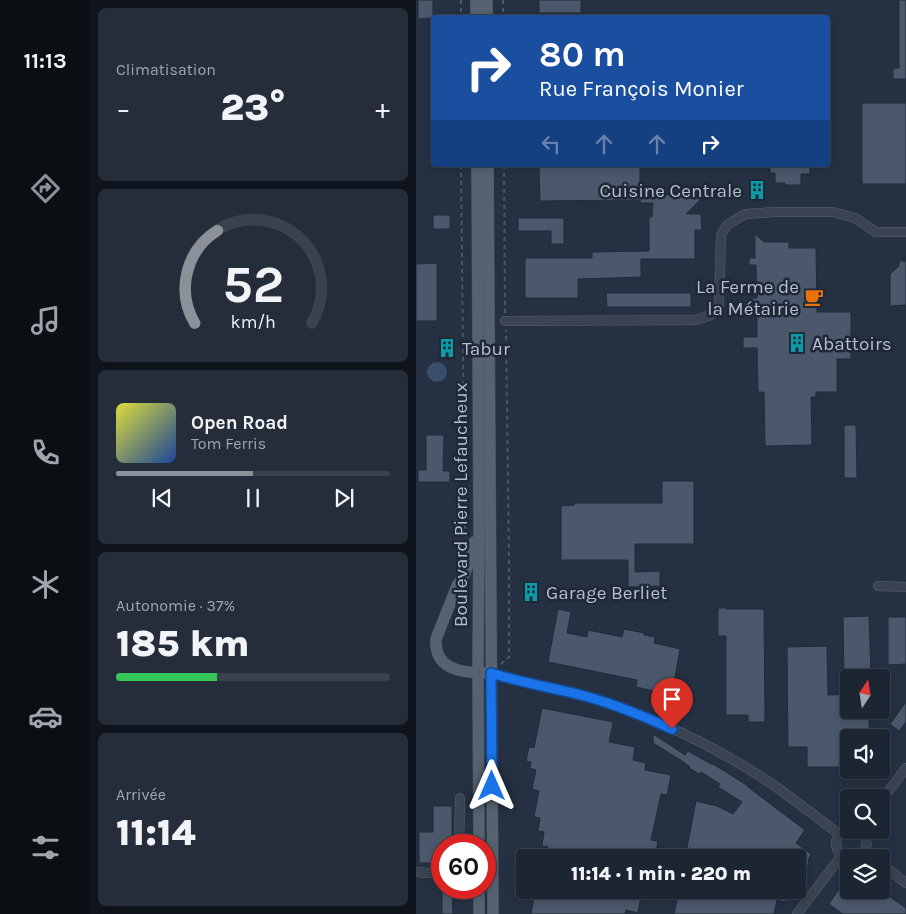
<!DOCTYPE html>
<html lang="fr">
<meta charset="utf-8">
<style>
body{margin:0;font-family:Karla,sans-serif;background:#252d3a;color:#f1f3f6;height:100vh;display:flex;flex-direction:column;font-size:19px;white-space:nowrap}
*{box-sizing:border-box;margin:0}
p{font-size:16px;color:#a0a5ac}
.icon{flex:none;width:28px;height:28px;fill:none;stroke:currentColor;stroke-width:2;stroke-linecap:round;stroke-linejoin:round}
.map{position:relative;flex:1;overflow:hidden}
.details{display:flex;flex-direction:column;gap:8px;padding:8px;background:#0f141c;width:326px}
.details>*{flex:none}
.guide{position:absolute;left:15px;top:15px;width:399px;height:152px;border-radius:5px;box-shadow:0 2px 8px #0003,0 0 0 1px #3a424d;background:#1a4fa0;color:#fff;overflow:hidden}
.needle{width:32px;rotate:12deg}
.buttons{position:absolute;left:424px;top:669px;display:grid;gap:10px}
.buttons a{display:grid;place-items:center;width:50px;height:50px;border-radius:5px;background:#1c2532;box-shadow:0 2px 8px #0003,0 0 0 1px #3a424d;font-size:25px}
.speed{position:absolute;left:15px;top:834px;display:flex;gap:10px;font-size:25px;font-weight:700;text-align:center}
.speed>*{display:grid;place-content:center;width:65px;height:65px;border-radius:50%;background:#1c2532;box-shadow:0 2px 8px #0003,0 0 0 1px #3a424d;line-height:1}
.speed .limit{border:8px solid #d22;background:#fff;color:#111}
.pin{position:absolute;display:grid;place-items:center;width:42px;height:42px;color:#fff;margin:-51px -21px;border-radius:50% 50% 50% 0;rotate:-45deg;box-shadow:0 0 5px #0007}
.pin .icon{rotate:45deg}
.me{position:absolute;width:55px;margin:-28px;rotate:0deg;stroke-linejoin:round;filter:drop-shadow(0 0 4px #0008)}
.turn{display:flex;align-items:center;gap:18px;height:105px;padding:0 25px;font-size:22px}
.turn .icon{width:65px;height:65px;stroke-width:2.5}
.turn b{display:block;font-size:35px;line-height:42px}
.lanes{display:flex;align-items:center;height:48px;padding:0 25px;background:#0003;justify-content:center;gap:25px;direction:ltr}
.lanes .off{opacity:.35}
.big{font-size:38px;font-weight:800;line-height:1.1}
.details .card{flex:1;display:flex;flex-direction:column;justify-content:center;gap:8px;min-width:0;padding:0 18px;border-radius:8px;background:#252d3a}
.details .dial{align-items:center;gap:0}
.dial svg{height:130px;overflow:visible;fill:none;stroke:#3a424d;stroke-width:7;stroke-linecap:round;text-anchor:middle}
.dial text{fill:#f1f3f6;stroke:none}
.song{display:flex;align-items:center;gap:15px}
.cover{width:60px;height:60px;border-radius:8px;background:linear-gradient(135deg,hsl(60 70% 55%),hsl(220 70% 35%))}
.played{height:5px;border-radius:2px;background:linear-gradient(90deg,#8c9099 50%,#3a424d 50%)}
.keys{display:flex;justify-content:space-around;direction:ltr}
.heat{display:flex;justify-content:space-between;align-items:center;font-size:28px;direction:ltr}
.charge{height:8px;border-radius:4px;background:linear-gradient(90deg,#34c759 37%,#3a424d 0)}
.trip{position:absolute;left:100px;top:849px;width:290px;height:50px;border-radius:5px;background:#1c2532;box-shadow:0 2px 8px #0003,0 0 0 1px #3a424d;font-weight:800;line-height:50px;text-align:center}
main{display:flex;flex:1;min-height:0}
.menu{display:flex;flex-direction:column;width:90px;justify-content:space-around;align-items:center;background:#0b0f14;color:#a0a5ac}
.menu .icon{width:35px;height:35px}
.menu .selected{color:#8c9099}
.menu b{font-size:22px;color:#f1f3f6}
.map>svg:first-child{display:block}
.water{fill:#3a4e6b}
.building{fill:#4b586b;stroke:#202a39}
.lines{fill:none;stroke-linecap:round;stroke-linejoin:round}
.minor-casing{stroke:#57616f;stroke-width:10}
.major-casing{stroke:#434c5b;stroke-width:12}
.path{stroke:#455c5f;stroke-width:2;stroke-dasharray:4 4;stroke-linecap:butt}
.minor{stroke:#394351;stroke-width:9}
.major{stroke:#576271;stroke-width:11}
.route-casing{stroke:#114b97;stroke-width:12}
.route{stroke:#1a73e8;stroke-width:9}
.labels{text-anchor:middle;stroke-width:5;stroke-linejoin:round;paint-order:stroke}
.poi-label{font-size:19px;fill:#b6becc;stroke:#1e2837;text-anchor:start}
.street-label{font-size:19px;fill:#b6becc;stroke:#1e2837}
</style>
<main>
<nav class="menu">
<b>11:13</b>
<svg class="icon selected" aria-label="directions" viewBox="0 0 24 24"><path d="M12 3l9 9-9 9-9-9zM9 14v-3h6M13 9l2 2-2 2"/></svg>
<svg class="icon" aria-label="music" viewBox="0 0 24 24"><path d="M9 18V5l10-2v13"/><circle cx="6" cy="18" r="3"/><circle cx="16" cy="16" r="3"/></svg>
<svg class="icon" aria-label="phone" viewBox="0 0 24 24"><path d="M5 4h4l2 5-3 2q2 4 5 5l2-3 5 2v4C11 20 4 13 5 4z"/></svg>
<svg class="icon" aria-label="climate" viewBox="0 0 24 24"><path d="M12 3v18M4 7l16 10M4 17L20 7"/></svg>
<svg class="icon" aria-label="car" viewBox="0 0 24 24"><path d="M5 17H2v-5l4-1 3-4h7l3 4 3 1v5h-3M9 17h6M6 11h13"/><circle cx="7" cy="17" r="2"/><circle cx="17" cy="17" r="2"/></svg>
<svg class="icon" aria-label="filters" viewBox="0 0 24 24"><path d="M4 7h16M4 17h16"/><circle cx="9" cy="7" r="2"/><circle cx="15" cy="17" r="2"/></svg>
</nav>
<section class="details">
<div class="card"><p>Climatisation</p>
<div class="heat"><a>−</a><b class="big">23°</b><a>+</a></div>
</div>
<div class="card dial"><svg viewBox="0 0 100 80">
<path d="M14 69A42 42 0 1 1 86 69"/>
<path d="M14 69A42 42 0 0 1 28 12" stroke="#8c9099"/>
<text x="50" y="56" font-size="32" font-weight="700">52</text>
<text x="50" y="72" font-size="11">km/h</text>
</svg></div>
<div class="card">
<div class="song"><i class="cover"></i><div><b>Open Road</b><p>Tom Ferris</p></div></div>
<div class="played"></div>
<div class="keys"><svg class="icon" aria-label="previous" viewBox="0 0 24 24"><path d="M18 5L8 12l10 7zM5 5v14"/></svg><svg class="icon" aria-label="pause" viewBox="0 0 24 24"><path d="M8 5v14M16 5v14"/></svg><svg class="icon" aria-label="next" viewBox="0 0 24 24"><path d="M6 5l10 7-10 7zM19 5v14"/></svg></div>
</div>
<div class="card"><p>Autonomie · 37%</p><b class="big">185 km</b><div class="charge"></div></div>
<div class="card"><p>Arrivée</p><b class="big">11:14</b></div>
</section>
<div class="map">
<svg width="490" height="914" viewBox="0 0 490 914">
<rect width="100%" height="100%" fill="#253142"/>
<!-- water -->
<path class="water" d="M11 372a10 10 0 1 1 20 0a10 10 0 1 1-20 0Z"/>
<!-- building -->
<path class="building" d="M2,0H17V18L2,19Z
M123,0H165V13H123Z
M483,0H490V79H477V68H483Z
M446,103H490V184H446Z
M123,165H224V195L290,194L270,214H285L286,230H279V259H225V277L162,279V298H109V258H176V252L233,251V217H236L237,203H224V200L124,201Z
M354,165H394V174H385V185H369V183H359V173H354Z
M17,215H34V229H17Z
M102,218H148V244H135V231H102Z
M339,234L348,242H373V248H400L401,312H435V359H421V392H400V397H395L396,445L349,446L348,392H342L341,348H327V337H341V310H335L334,298H341L340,265H333V258H339Z
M483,261H490V305L474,306V274L483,266Z
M21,263V321H0V264Z
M190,293H275V307H191Z
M428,425H440L441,478H428Z
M10,435H28L27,471H34V482H2V470H10Z
M246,481H278V544H219V572L244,571V586L212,587V560H145V506L158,505V503H246Z
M302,608H310V609H348L349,722H332V715H310V636H302Z
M142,609L155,612L151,633L171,637L172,630L206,637L208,629L228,633V635L239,637L238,643L264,649L256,695L220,687L221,680L132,662Z
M453,616L455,676L428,677L427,617Z
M472,617H490V664L472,665Z
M411,646L412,695L432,694V710H453V738H432V767H391V747H372L371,647Z
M490,702V722L483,731L474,724Z
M126,708L197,722L193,742L219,747L217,760L230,763L229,770L255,775L251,795L245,794L235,840L242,841L239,858H130L132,847L126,846L128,832L122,831L124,818L118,817L123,791L116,789L120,770L114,768L115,762L110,761L113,747L118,748Z
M237,734L269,755L272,751L297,765V764L332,786V787L389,830L380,843L395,854L393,858L390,878L387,883L381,882V858H269L280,801L301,806L317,814L326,802L302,787L304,784L285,772L283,774L273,768L274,767L266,761L237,743Z
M17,806H36V845H26V863H3V832H17Z
M425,886L431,890H464L490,908V914H427L413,904Z
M26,888H36L37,914H26Z
M119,890H226L222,913L210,910L209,914H115Z
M263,890H372L369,902L361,900L358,914H258Z"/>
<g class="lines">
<!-- minor casing -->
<g class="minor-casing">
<path id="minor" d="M89,321L280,320L295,315L303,306L305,235L311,225L329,214L359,212H417L439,218L460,232H490
M462,586L490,587
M75,673C116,686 159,692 200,706C255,725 308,752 356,784C379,800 401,818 423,834
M465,801L490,768
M432,828C416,834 416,853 432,858
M43,845L44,798
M441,858C453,851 454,838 443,830
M465,864L490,883
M0,872L26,874
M381,914L426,855"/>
</g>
<!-- major casing -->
<g class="major-casing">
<path id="major" d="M60,0V18
M71,0V18
M61,165L63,524L62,673L63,845
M72,165L77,914
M58,542L54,559L49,573L41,586L20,639C18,669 45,673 69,673
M63,888V914"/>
</g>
<!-- path -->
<path class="path" d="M45,0V18
M87,0V18
M45,165L49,538
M88,165L89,313
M85,664L93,657V560L90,330"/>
<!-- minor -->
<use href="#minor" class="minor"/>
<!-- major -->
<use href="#major" class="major"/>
</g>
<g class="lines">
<!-- route casing -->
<g class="route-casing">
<path id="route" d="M76,786L75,673C103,682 132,687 161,694C194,702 225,715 256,729"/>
</g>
<!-- route -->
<use href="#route" class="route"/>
</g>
<!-- icons -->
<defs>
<g id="building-bare" transform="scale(1.5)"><path d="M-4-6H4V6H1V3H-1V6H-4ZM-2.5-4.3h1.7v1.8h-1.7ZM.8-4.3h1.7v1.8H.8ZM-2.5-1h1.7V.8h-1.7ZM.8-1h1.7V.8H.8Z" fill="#0f9aa8" stroke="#1e2837" stroke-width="2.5" paint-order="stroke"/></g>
<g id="cafe-bare" transform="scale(1.5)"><path d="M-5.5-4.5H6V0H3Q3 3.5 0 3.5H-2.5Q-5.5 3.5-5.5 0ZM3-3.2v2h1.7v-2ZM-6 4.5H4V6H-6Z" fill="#e8710a" stroke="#1e2837" stroke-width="2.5" paint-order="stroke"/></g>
</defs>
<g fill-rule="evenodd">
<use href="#building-bare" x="341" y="190"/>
<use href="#cafe-bare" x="398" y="297"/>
<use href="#building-bare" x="381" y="343"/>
<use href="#building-bare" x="31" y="348"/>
<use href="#building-bare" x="115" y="592"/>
</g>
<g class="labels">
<!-- poi labels -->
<g class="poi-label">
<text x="326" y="197" text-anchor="end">Cuisine Centrale</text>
<text x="383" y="293" text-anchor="end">La Ferme de<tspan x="383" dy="22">la Métairie</tspan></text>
<text x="396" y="350">Abattoirs</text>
<text x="46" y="355">Tabur</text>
<text x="130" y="599">Garage Berliet</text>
</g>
<!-- street labels -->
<g class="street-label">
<text transform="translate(44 505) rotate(-90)" y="7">Boulevard Pierre Lefaucheux</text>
</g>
</g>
</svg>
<div class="buttons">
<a><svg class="needle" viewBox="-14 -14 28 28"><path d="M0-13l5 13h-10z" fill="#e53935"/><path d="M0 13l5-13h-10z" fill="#a0a5ac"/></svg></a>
<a><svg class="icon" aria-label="sound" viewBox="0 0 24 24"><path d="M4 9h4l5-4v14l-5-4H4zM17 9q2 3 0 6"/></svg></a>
<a><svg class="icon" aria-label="search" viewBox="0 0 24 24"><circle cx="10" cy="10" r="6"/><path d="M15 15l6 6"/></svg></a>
<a><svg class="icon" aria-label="layers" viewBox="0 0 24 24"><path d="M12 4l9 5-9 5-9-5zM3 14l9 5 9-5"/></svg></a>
</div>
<div class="speed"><div class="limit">60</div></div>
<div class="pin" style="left:256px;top:729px;background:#d93025"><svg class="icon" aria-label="arrive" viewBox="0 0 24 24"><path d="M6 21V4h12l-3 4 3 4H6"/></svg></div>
<svg class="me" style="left:76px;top:786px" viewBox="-20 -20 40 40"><path d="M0-17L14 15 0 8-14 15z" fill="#1a73e8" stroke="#fff" stroke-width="4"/></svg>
<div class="trip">11:14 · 1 min · 220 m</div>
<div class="guide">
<div class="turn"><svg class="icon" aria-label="right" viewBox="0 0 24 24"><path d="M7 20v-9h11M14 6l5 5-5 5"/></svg><div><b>80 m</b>Rue François Monier</div></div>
<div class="lanes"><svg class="icon off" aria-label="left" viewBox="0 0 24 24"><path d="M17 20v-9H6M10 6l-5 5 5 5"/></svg><svg class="icon off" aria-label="ahead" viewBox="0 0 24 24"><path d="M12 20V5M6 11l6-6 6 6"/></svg><svg class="icon off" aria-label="ahead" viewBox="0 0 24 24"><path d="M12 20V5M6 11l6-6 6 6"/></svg><svg class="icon" aria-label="right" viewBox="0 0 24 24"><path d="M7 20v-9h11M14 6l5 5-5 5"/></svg></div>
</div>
</div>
</main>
